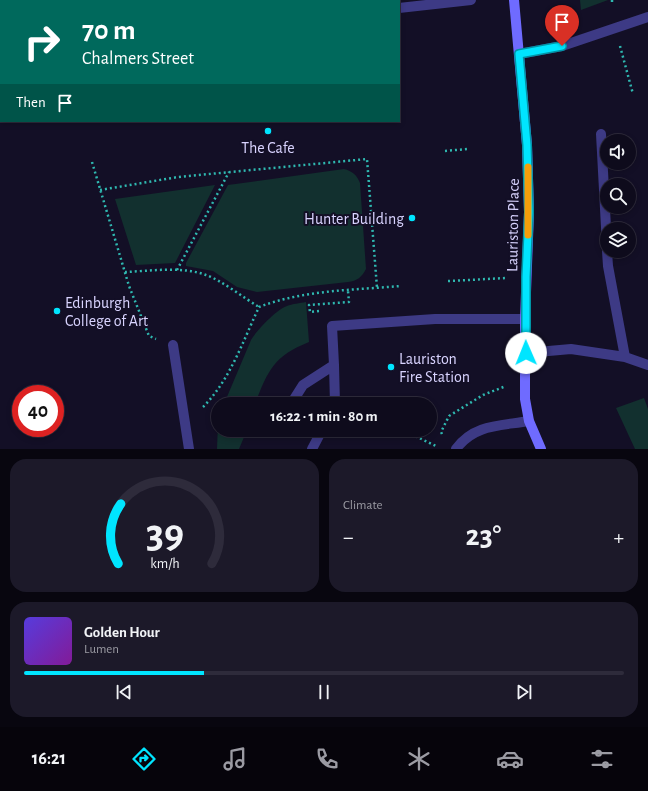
<!DOCTYPE html>
<meta charset="utf-8">
<style>
body{margin:0;font-family:"Alegreya Sans",sans-serif;background:#1c1929;color:#f1f3f6;height:100vh;display:flex;flex-direction:column;font-size:15px;white-space:nowrap}
*{box-sizing:border-box;margin:0}
p{font-size:13px;color:#9b9ba3}
.icon{flex:none;width:22px;height:22px;fill:none;stroke:currentColor;stroke-width:2;stroke-linecap:round;stroke-linejoin:round}
.map{position:relative;height:449px;overflow:hidden}
.panel{display:flex;flex-direction:column;gap:10px;padding:10px;background:#08060f;flex:1}
.panel>*{flex:none}
.guide{position:absolute;left:0px;top:0px;width:400px;height:122px;box-shadow:0 2px 6px #0003,0 0 0 1px #2e2b3b;background:#00695c;color:#fff;overflow:hidden}
.fabs{position:absolute;left:600px;top:134px;display:grid;gap:8px}
.fabs a{display:grid;place-items:center;width:36px;height:36px;border-radius:50%;background:#0e0b1c;box-shadow:0 2px 6px #0003,0 0 0 1px #2e2b3b;font-size:20px}
.speed{position:absolute;left:12px;top:385px;display:flex;gap:8px;font-size:20px;font-weight:700;text-align:center}
.speed>*{display:grid;place-content:center;width:52px;height:52px;border-radius:50%;background:#0e0b1c;box-shadow:0 2px 6px #0003,0 0 0 1px #2e2b3b;line-height:1}
.speed .limit{border:6px solid #d22;background:#fff;color:#111}
.pin{position:absolute;display:grid;place-items:center;width:34px;height:34px;color:#fff;margin:-41px -17px;border-radius:50% 50% 50% 0;rotate:-45deg;box-shadow:0 0 4px #0007}
.pin .icon{rotate:45deg}
.me{position:absolute;width:44px;margin:-22px;rotate:359deg;stroke-linejoin:round;filter:drop-shadow(0 0 3px #0008)}
.turn{display:flex;align-items:center;gap:14px;height:84px;padding:0 16px;font-size:18px}
.turn .icon{width:52px;height:52px;stroke-width:2.5}
.turn b{display:block;font-size:28px;line-height:34px}
.then{display:flex;align-items:center;height:38px;padding:0 16px;background:#0003;gap:8px;font-size:15px}
.big{font-size:30px;font-weight:600;line-height:1.1}
.panel .card{flex:1;display:flex;flex-direction:column;justify-content:center;gap:6px;min-width:0;padding:0 14px;border-radius:16px;background:#1c1929}
.panel .dial{align-items:center;gap:0}
.dial svg{height:104px;overflow:visible;fill:none;stroke:#2e2b3b;stroke-width:7;stroke-linecap:round;text-anchor:middle}
.dial text{fill:#f1f3f6;stroke:none}
.song{display:flex;align-items:center;gap:12px}
.cover{width:48px;height:48px;border-radius:6px;background:linear-gradient(135deg,hsl(250 70% 55%),hsl(290 70% 35%))}
.played{height:4px;border-radius:2px;background:linear-gradient(90deg,#00e5ff 30%,#2e2b3b 30%)}
.keys{display:flex;justify-content:space-around;direction:ltr}
.heat{display:flex;justify-content:space-between;align-items:center;font-size:22px;direction:ltr}
.panel .tiles{flex:1;display:grid;gap:10px;grid-template-columns:1fr 1fr}
.card:last-child{grid-column:span 2}
.trip{position:absolute;left:211px;top:397px;width:226px;height:40px;border-radius:20px;background:#0e0b1c;box-shadow:0 2px 6px #0003,0 0 0 1px #2e2b3b;font-weight:600;line-height:40px;text-align:center}
.dock{display:flex;height:64px;justify-content:space-around;align-items:center;background:#06040b;color:#9b9ba3}
.dock .icon{width:28px;height:28px}
.dock .active{color:#00e5ff}
.dock b{font-size:18px;color:#f1f3f6}
.map>svg:first-child{display:block}
.green{fill:#12302f}
.lines{fill:none;stroke-linecap:round;stroke-linejoin:round}
.path{stroke:#2fb8b0;stroke-width:2.5;stroke-dasharray:2 3;stroke-linecap:butt}
.lane{stroke:#3d3a85;stroke-width:10}
.street{stroke:#3d3a85;stroke-width:10}
.secondary{stroke:#6f6bff;stroke-width:10}
.route-casing{stroke:#0095a6;stroke-width:10}
.route{stroke:#00e5ff;stroke-width:7}
.slow{stroke:#f59e0b;stroke-width:7}
.poi-dot{fill:#00e5ff;stroke:#130f26;stroke-width:1.5}
.labels{text-anchor:middle;stroke-width:4;stroke-linejoin:round;paint-order:stroke}
.poi-label{font-size:16px;fill:#d9d4ff;stroke:#130f26;text-anchor:start}
.street-label{font-size:16px;fill:#d9d4ff;stroke:#130f26}
</style>
<div class="map">
<svg width="648" height="449" viewBox="0 0 648 449">
<rect width="100%" height="100%" fill="#130f26"/>
<!-- green -->
<path class="green" d="M580,0H608L581,10Z
M344,169C352,171 357,175 360,183L366,269C362,277 357,281 348,282L257,292L237,287L213,271L186,266V263L228,185Z
M215,185L175,263L136,265L115,199Z
M306,302L309,342C274,356 268,370 255,404H224L251,340C257,330 276,310 287,306C292,304 300,303 306,302Z
M644,398L648,409V449H635L616,408Z
M218,423V430H247L239,449H217Z"/>
<g class="lines">
<!-- path -->
<path class="path" d="M612,0V3
M620,46L633,94
M445,151L467,149
M92,162L129,286L149,336L156,339
M100,190L178,177L367,159L377,288
M177,270L229,172
M125,272C150,271 182,266 206,275C221,280 244,298 259,307
M448,281L507,278
M319,311L310,312L309,305L349,302L348,291
M203,407C230,380 243,341 259,307C303,290 354,290 401,286
M411,434L438,447
M442,434L441,432L449,416L483,395L506,386"/>
<!-- lane -->
<path class="lane" d="M360,0V1
M601,134L607,246
M607,251L608,266L625,357
M173,345L189,449
M526,353L571,349L625,357L648,365
M334,365L335,404
M291,404L303,385L334,365L332,326L435,319H525
M312,449L322,430"/>
<!-- street -->
<path class="street" d="M85,0V1
M399,8L471,0
M519,54L562,46L648,17
M456,449C474,424 501,426 529,421"/>
<!-- secondary -->
<path class="secondary" d="M514,0L527,145L529,212L525,319V399L529,421L541,449"/>
</g>
<g class="lines">
<!-- route casing -->
<g class="route-casing">
<path id="route" d="M526,353V277L529,212L527,145L519,54L562,46"/>
</g>
<!-- route -->
<use href="#route" class="route"/>
<!-- slow -->
<path class="slow" d="M528,167V235"/>
</g>
<!-- markers -->
<g class="poi-dot">
<circle cx="268" cy="131" r="4"/>
<circle cx="412" cy="218" r="4"/>
<circle cx="57" cy="311" r="4"/>
<circle cx="391" cy="367" r="4"/>
</g>
<g class="labels">
<!-- poi labels -->
<g class="poi-label">
<text x="268" y="153" text-anchor="middle">The Cafe</text>
<text x="404" y="224" text-anchor="end">Hunter Building</text>
<text x="65" y="308">Edinburgh<tspan x="65" dy="18">College of Art</tspan></text>
<text x="399" y="364">Lauriston<tspan x="399" dy="18">Fire Station</tspan></text>
</g>
<!-- street labels -->
<g class="street-label">
<text transform="translate(512 225) rotate(-89)" y="6">Lauriston Place</text>
</g>
</g>
</svg>
<div class="fabs">
<a><svg class="icon" aria-label="sound" viewBox="0 0 24 24"><path d="M4 9h4l5-4v14l-5-4H4zM17 9q2 3 0 6"/></svg></a>
<a><svg class="icon" aria-label="search" viewBox="0 0 24 24"><circle cx="10" cy="10" r="6"/><path d="M15 15l6 6"/></svg></a>
<a><svg class="icon" aria-label="layers" viewBox="0 0 24 24"><path d="M12 4l9 5-9 5-9-5zM3 14l9 5 9-5"/></svg></a>
</div>
<div class="speed"><div class="limit">40</div></div>
<div class="pin" style="left:562px;top:46px;background:#d93025"><svg class="icon" aria-label="arrive" viewBox="0 0 24 24"><path d="M6 21V4h12l-3 4 3 4H6"/></svg></div>
<svg class="me" style="left:526px;top:353px" viewBox="-20 -20 40 40"><circle r="19" fill="#fff"/><path d="M0-13L10 11 0 6-10 11z" fill="#00e5ff"/></svg>
<div class="trip">16:22 · 1 min · 80 m</div>
<div class="guide">
<div class="turn"><svg class="icon" aria-label="right" viewBox="0 0 24 24"><path d="M7 20v-9h11M14 6l5 5-5 5"/></svg><div><b>70 m</b>Chalmers Street</div></div>
<div class="then">Then<svg class="icon" aria-label="arrive" viewBox="0 0 24 24"><path d="M6 21V4h12l-3 4 3 4H6"/></svg></div>
</div>
</div>
<section class="panel">
<div class="tiles">
<div class="card dial"><svg viewBox="0 0 100 80">
<path d="M14 69A42 42 0 1 1 86 69"/>
<path d="M14 69A42 42 0 0 1 16 23" stroke="#00e5ff"/>
<text x="50" y="56" font-size="32" font-weight="700">39</text>
<text x="50" y="72" font-size="11">km/h</text>
</svg></div>
<div class="card"><p>Climate</p>
<div class="heat"><a>−</a><b class="big">23°</b><a>+</a></div>
</div>
<div class="card">
<div class="song"><i class="cover"></i><div><b>Golden Hour</b><p>Lumen</p></div></div>
<div class="played"></div>
<div class="keys"><svg class="icon" aria-label="previous" viewBox="0 0 24 24"><path d="M18 5L8 12l10 7zM5 5v14"/></svg><svg class="icon" aria-label="pause" viewBox="0 0 24 24"><path d="M8 5v14M16 5v14"/></svg><svg class="icon" aria-label="next" viewBox="0 0 24 24"><path d="M6 5l10 7-10 7zM19 5v14"/></svg></div>
</div>
</div>
</section>
<nav class="dock">
<b>16:21</b>
<svg class="icon active" aria-label="directions" viewBox="0 0 24 24"><path d="M12 3l9 9-9 9-9-9zM9 14v-3h6M13 9l2 2-2 2"/></svg>
<svg class="icon" aria-label="music" viewBox="0 0 24 24"><path d="M9 18V5l10-2v13"/><circle cx="6" cy="18" r="3"/><circle cx="16" cy="16" r="3"/></svg>
<svg class="icon" aria-label="phone" viewBox="0 0 24 24"><path d="M5 4h4l2 5-3 2q2 4 5 5l2-3 5 2v4C11 20 4 13 5 4z"/></svg>
<svg class="icon" aria-label="climate" viewBox="0 0 24 24"><path d="M12 3v18M4 7l16 10M4 17L20 7"/></svg>
<svg class="icon" aria-label="car" viewBox="0 0 24 24"><path d="M5 17H2v-5l4-1 3-4h7l3 4 3 1v5h-3M9 17h6M6 11h13"/><circle cx="7" cy="17" r="2"/><circle cx="17" cy="17" r="2"/></svg>
<svg class="icon" aria-label="filters" viewBox="0 0 24 24"><path d="M4 7h16M4 17h16"/><circle cx="9" cy="7" r="2"/><circle cx="15" cy="17" r="2"/></svg>
</nav>
